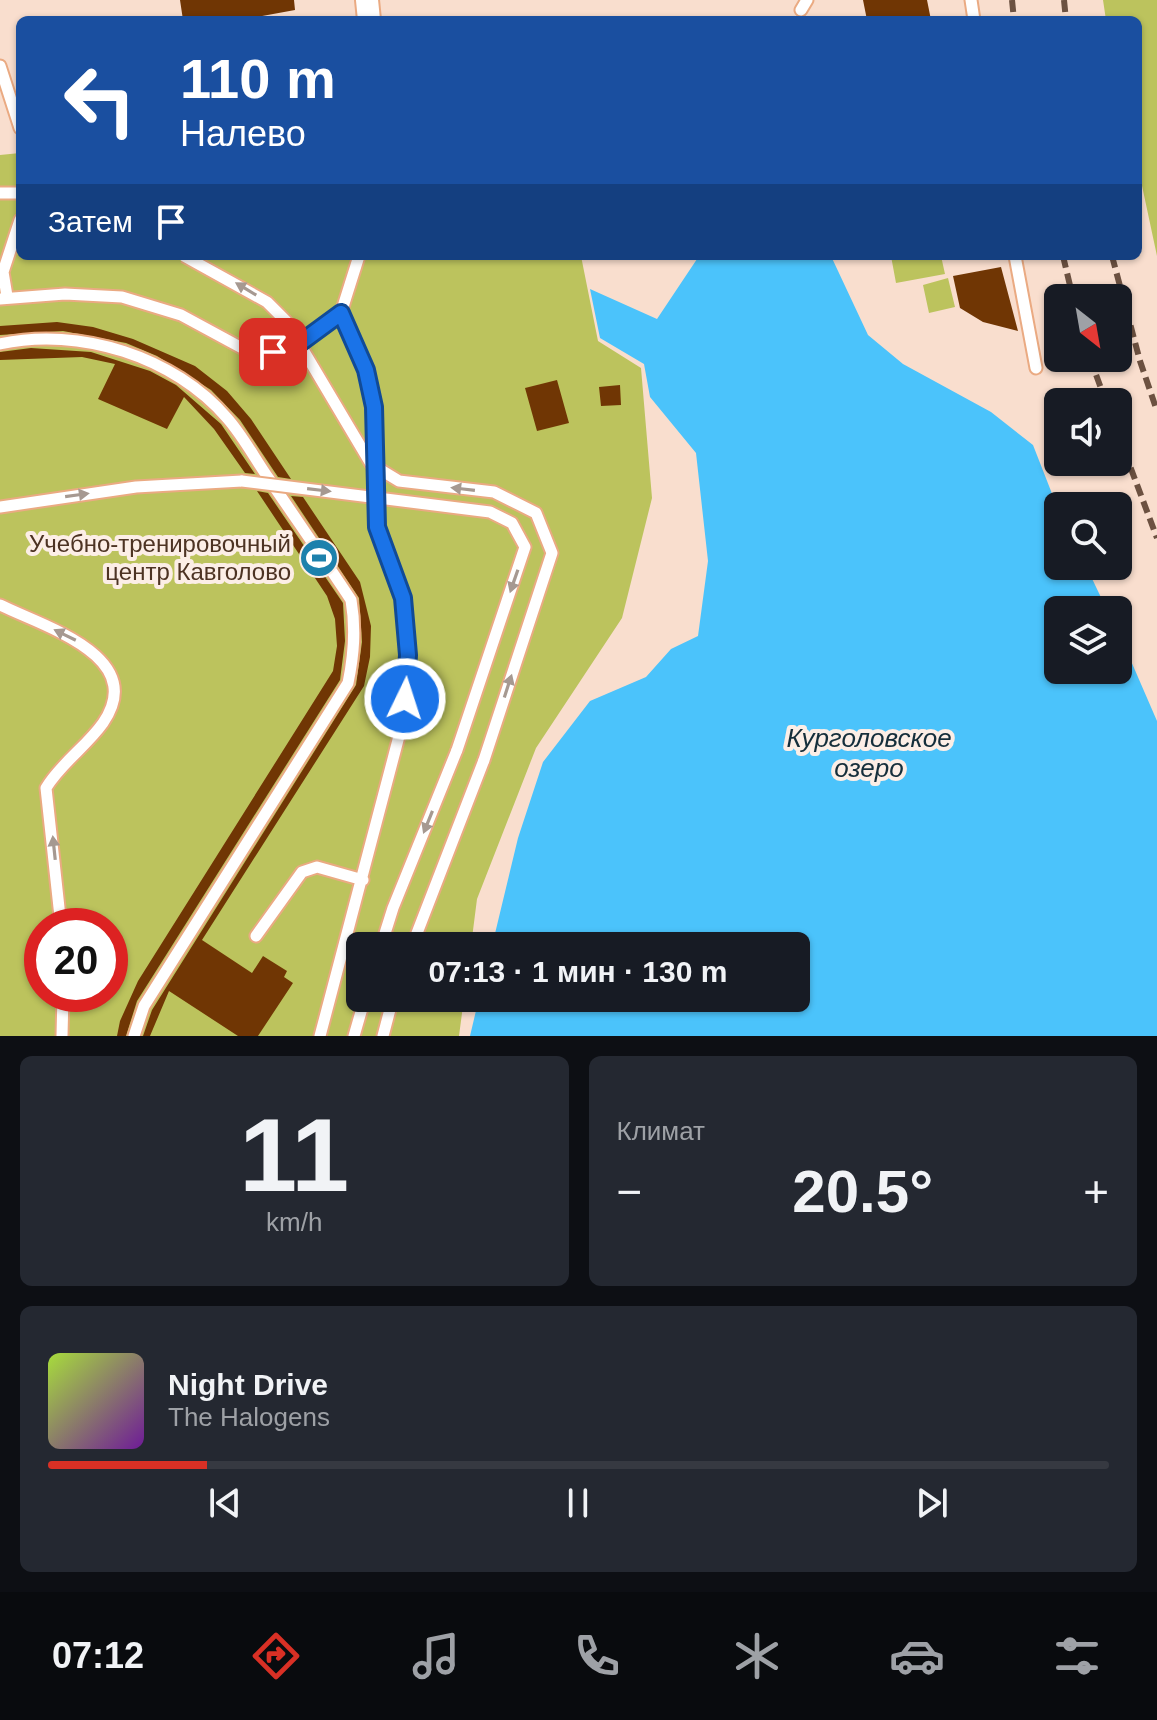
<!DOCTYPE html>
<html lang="ru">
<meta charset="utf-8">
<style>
body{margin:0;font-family:Helvetica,sans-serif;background:#242831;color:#f1f3f6;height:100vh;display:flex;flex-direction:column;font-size:30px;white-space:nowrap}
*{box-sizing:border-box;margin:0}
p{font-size:26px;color:#9ea1a6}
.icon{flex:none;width:44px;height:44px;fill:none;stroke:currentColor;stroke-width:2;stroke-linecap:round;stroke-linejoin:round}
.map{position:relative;height:1036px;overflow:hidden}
.details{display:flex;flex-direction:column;gap:20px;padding:20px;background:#0d0f14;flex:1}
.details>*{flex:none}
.hud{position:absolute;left:16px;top:16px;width:1126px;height:244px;border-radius:12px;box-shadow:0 2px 6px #0004;background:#1a4fa0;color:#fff;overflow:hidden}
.needle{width:52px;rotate:149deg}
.buttons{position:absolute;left:1044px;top:284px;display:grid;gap:16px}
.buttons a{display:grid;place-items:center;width:88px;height:88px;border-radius:12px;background:#171b24;box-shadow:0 2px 6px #0004;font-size:40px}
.speed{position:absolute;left:24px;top:908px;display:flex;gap:16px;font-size:40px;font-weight:700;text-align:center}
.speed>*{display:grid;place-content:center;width:104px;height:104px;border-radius:50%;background:#171b24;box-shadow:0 2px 6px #0004;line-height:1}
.speed .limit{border:12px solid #d22;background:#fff;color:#111}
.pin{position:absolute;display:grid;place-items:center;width:68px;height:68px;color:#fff;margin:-34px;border-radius:16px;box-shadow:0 4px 12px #0006}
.me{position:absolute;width:88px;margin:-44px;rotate:4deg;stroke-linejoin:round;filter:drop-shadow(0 0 6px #0008)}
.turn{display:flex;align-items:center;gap:28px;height:168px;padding:0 32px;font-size:36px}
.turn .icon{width:104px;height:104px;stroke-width:2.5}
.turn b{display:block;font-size:56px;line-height:68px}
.then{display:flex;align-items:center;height:76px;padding:0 32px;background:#0003;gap:16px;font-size:30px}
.big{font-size:60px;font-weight:700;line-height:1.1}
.details .tile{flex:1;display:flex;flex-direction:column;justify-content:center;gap:12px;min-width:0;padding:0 28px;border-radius:12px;background:#242831}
.details .dial{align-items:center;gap:0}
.dial b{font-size:104px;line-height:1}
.song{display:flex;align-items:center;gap:24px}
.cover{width:96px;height:96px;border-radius:12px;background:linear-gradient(135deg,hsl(80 70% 55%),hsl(280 70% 35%))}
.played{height:8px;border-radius:4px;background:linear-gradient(90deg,#d93025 15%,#363941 15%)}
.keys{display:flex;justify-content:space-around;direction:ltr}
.heat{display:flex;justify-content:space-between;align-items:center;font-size:44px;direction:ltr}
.details .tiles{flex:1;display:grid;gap:20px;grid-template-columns:1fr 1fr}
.tile:last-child{grid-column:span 2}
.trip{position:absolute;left:346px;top:932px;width:464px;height:80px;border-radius:12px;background:#171b24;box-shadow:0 2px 6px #0004;font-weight:700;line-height:80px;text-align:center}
.menu{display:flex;height:128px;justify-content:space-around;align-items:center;background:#090b0e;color:#9ea1a6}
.menu .icon{width:56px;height:56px}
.menu .selected{color:#d93025}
.menu b{font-size:36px;color:#f1f3f6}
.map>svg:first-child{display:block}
.green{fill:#bcc35d;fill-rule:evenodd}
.water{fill:#4bc3fb}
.building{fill:#703604}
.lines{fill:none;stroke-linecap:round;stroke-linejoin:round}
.service-casing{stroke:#eaaa82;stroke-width:15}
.minor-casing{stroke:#eaaa82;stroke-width:26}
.service{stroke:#fff;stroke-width:11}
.minor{stroke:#fff;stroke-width:22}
.rail{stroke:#6c5141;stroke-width:6;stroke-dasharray:12 6;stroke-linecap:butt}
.service-bridge-casing{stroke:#eaaa82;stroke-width:15;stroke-linecap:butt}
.service-bridge{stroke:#fff;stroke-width:11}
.oneway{fill:#a69991}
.route-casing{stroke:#114b97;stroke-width:20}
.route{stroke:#1a73e8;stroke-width:14}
.labels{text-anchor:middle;stroke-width:8;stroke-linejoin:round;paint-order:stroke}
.poi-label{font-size:24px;fill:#4d3323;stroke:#fceee6;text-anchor:end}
.water-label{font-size:26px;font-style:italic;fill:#152e3b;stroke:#fceee6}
</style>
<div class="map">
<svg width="1157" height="1036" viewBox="0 0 1157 1036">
<rect width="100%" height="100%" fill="#f9dece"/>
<!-- green -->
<path class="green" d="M1103,0H1157V256L1138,167V20H1106Z
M20,153V256H581L598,341L641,368L652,498L622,618L536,748L477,899L471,946H360V998H464L459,1036H0V155ZM42,926H110V994H42Z
M891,256H941L945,274L896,283Z
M948,278L955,307L929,313L923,285Z"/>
<!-- water -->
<path class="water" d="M699,256H831L868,335L903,364L991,412L1033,445L1058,509V566H1086L1107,610H1058V670H1118V631L1157,721V1036H470L479,998H796V946H492L518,838L543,762L590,701L646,677L671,649L698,636L708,561L696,453L650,397L644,364L600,338L590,289L657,319Z"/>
<!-- building -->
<path class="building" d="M180,0H294L295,10L241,20H183Z
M863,0H927L931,20H867Z
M1001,267L1018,331L983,322L960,308L953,276Z
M57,322L93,327L133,339L195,366L227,391L251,419L291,479L278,477L240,420L211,390L157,356L126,343L63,331L0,335V326Z
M31,348L91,352L150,371L176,385L221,424L255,474L245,473L214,429L184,397L167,429L98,399L115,364L82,357L0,360V352Z
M557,380L569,423L537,431L525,388Z
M620,385L621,405L601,406L599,387Z
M257,491L268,493L343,603L345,641L340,680L137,1001L126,1036H117L120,1021L138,981L333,671L337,646L335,619L327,596Z
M291,496L303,497L360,582L371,626L370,657L364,686L202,940L252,973L263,956L287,971L284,977L293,983L258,1036H238L169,991L150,1036H143L152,1010L356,685L362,642L359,598Z"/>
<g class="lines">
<!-- service casing -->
<g class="service-casing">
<path id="service" d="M971,0L974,20
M801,10L807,0
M0,66L20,128
M0,193H20
M1015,256L1036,368
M7,296L3,272L20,220
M0,299L65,294L122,297L181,315L253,354L292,349L341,313
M0,344C79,326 175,357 227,418C243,436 255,459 269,479C296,519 324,559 351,600C356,629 354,654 348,683L144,1006L134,1036
M0,507L136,487L242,481
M0,605C42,626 149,656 103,723C86,747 61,763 46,788L61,926
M256,936L302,872L317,867L363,880
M381,946L393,908L457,750
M412,946L484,760
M62,1036L63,994
M320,1036L403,721L408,655L403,598L377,527L374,407L366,370L341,313L359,256
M354,1036L365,998
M383,1036L393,998"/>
</g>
<!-- minor casing -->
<g class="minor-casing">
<path id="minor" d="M367,0L369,20"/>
</g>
<!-- service -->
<use href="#service" class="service"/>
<!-- minor -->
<use href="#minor" class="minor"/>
<!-- rail -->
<path class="rail" d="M1012,0L1014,20
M1064,0L1066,20
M1063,256L1073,298
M1112,256L1140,361L1157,411
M1090,358L1106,402
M1118,434L1157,538"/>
<!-- service-bridge casing -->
<g class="service-bridge-casing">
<path id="service-bridge" d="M184,256L267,302L286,321L371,464L399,481L494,492L536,513L552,553L484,760
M242,481L490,512L512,523L525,547L457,750"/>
</g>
<!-- service-bridge -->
<use href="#service-bridge" class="service-bridge"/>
</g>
<!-- one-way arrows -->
<defs><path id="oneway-solid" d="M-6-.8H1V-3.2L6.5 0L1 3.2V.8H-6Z" transform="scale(2)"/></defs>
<g class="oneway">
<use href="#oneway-solid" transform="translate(246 289) rotate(-149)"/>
<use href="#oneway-solid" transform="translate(463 489) rotate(-173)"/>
<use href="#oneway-solid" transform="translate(319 490) rotate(7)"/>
<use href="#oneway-solid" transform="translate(77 495) rotate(-8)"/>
<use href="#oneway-solid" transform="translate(514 581) rotate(109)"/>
<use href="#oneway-solid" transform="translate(65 635) rotate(-154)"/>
<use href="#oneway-solid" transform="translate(508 686) rotate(-72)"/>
<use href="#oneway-solid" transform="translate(428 822) rotate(112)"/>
<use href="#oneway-solid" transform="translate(54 848) rotate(-96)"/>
</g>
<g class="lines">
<!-- route casing -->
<g class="route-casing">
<path id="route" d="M273,352L292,349L341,313L366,370L374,407L377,527L403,598L408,655L405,699"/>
</g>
<!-- route -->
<use href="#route" class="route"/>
</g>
<!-- icons -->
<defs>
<g id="stadium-disc" transform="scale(2)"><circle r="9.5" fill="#1d81ac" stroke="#fceee6"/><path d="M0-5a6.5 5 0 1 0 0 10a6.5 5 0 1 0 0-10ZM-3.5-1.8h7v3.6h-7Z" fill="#fff"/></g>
</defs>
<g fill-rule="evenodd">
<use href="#stadium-disc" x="319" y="558"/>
</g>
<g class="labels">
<!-- poi labels -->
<g class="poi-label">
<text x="291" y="552">Учебно-тренировочный<tspan x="291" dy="28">центр Кавголово</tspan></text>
</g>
<!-- water labels -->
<g class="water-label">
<text x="869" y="747">Курголовское<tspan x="869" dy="30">озеро</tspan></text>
</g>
</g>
</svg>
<div class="buttons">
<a><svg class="needle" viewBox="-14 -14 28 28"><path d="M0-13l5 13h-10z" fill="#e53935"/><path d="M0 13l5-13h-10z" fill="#9ea1a6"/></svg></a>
<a><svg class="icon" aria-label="sound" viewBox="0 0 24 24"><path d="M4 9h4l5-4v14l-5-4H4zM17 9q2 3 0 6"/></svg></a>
<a><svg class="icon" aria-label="search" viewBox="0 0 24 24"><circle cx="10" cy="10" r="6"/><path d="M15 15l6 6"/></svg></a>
<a><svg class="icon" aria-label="layers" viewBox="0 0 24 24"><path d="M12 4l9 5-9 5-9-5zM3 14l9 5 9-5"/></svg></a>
</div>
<div class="speed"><div class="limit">20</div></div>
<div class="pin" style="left:273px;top:352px;background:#d93025"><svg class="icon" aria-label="arrive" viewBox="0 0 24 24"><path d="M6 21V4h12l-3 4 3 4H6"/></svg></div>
<svg class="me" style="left:405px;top:699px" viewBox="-20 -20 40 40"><circle r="17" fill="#1a73e8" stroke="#fff" stroke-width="3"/><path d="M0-11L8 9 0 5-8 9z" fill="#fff"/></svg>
<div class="trip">07:13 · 1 мин · 130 m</div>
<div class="hud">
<div class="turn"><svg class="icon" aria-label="left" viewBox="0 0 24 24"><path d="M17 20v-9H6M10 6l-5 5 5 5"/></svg><div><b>110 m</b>Налево</div></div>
<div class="then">Затем<svg class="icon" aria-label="arrive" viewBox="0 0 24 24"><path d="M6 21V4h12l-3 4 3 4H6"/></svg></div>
</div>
</div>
<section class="details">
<div class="tiles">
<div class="tile dial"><b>11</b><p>km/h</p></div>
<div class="tile"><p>Климат</p>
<div class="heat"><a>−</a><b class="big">20.5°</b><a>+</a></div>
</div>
<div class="tile">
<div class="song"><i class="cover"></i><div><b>Night Drive</b><p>The Halogens</p></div></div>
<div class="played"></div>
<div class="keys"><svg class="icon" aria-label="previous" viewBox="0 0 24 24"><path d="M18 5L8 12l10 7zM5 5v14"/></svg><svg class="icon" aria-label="pause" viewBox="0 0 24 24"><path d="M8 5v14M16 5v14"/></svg><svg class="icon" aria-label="next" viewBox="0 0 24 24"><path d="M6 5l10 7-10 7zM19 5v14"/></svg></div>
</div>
</div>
</section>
<nav class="menu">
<b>07:12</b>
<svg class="icon selected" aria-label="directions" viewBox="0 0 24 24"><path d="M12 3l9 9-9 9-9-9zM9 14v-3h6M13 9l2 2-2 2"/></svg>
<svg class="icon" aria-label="music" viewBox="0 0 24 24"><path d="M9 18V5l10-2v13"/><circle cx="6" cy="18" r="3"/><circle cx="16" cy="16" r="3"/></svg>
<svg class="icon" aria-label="phone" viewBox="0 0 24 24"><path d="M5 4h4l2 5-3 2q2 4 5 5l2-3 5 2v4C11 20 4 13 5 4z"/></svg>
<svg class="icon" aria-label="climate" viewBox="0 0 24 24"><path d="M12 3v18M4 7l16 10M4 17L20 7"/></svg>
<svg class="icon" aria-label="car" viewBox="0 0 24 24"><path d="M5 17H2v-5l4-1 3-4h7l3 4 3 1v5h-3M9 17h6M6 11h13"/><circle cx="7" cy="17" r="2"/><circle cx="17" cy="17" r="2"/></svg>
<svg class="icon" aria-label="filters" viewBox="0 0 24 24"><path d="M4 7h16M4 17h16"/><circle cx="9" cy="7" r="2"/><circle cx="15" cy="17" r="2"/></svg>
</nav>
